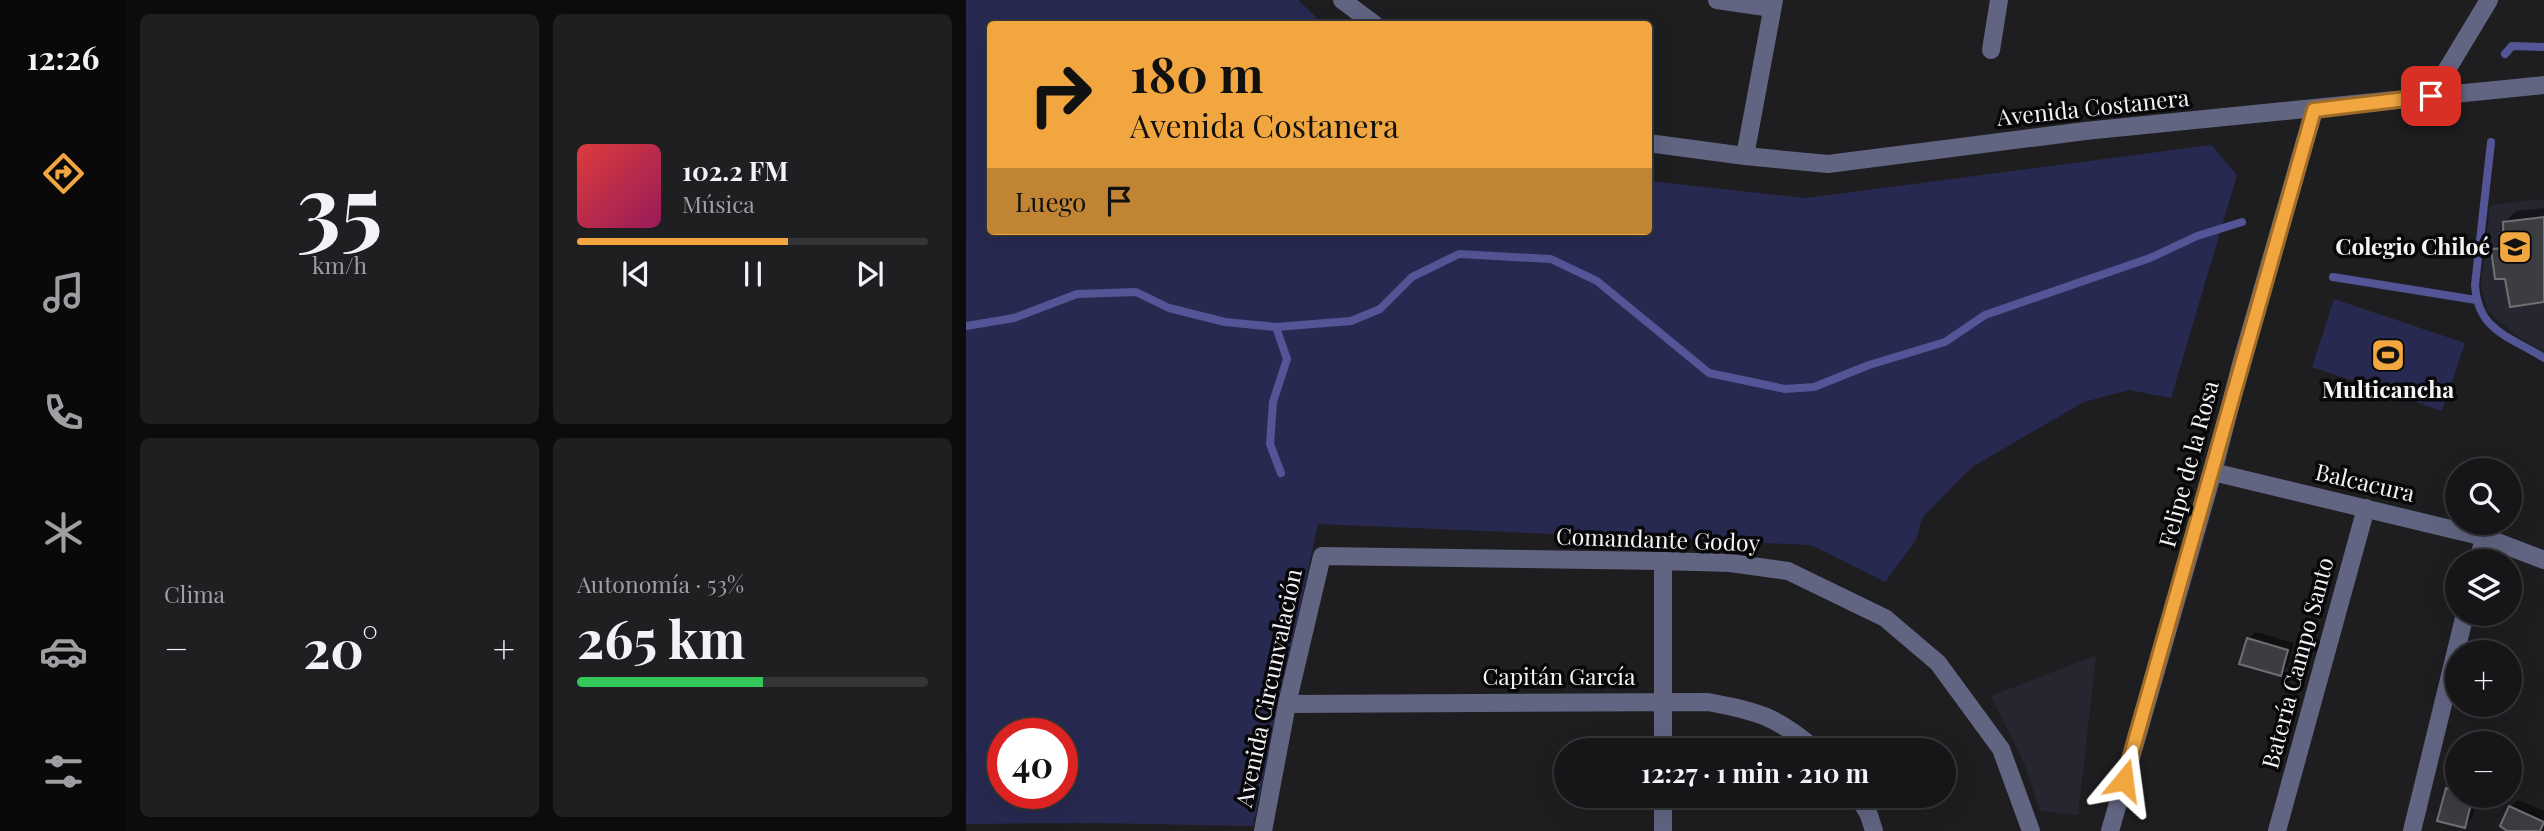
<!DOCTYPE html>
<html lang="es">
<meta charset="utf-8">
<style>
body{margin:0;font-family:"Playfair Display",serif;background:#1f1f22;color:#f1f3f6;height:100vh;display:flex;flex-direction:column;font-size:26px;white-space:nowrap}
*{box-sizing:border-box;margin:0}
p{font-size:23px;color:#9e9fa2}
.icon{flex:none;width:38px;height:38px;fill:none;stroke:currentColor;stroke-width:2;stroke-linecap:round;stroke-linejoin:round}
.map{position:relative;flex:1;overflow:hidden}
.panel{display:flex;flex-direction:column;gap:14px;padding:14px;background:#0c0c0e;width:840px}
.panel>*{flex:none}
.banner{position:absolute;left:21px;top:21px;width:665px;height:214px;border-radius:7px;box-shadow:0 7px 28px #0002,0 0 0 2px #353538;background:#f1a640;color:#111;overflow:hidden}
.tools{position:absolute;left:1479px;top:458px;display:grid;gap:14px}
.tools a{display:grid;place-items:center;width:77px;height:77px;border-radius:50%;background:#161619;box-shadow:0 7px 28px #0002,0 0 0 2px #353538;font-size:35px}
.speed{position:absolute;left:21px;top:718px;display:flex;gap:14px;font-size:35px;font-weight:700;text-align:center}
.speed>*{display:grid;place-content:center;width:91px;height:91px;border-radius:50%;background:#161619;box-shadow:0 7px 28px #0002,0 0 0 2px #353538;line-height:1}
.speed .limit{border:10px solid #d22;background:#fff;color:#111}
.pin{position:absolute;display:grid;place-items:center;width:60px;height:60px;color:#fff;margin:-30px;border-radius:14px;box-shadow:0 4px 10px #0006}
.me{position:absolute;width:77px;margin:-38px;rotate:16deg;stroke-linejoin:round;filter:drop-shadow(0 0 5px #0008)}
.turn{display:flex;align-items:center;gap:24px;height:147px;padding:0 28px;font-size:32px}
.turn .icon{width:91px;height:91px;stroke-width:2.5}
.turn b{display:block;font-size:49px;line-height:60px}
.then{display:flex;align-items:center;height:66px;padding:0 28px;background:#0003;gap:14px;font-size:26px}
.big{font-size:52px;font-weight:700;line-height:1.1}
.panel .card{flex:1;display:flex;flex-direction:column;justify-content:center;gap:10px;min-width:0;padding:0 24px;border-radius:10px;background:#1f1f22}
.panel .dial{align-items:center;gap:0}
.dial b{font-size:91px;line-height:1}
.song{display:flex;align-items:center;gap:21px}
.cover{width:84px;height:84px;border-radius:10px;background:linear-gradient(135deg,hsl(0 70% 55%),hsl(330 70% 35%))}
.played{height:7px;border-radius:4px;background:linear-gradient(90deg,#f1a640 60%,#353538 60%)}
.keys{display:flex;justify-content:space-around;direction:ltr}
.heat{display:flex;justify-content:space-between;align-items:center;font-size:38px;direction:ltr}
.charge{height:10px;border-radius:5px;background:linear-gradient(90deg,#34c759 53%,#353538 0)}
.panel .tiles{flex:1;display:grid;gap:14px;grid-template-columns:repeat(2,1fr)}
.trip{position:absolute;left:588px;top:738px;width:402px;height:70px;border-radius:35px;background:#161619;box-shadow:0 7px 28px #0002,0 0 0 2px #353538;font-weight:700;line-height:70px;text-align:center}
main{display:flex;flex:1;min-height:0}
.tabs{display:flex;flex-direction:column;width:126px;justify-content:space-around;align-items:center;background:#09090a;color:#9e9fa2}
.tabs .icon{width:49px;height:49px}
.tabs .current{color:#f1a640}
.tabs b{font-size:32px;color:#f1f3f6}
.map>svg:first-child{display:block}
.built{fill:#25262f}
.green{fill:#282951;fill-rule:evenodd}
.shadow{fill:#0007}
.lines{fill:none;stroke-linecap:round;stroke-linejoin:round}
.stream{stroke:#535596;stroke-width:8}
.building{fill:#3c3d40;stroke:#6f7073;stroke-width:2}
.minor{stroke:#626582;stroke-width:18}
.route-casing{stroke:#9d6c2a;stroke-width:18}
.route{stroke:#f1a640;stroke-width:12}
.labels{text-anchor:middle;stroke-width:7;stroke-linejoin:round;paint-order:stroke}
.street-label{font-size:23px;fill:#f3f3f5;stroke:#08080a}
.poi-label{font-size:23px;font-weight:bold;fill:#f3f3f5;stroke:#08080a;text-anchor:end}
</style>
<main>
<nav class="tabs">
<b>12:26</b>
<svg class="icon current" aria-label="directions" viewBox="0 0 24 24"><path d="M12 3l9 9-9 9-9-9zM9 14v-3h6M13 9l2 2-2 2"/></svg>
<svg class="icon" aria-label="music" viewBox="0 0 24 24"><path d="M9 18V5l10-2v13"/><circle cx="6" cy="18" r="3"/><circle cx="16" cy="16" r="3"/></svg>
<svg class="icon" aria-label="phone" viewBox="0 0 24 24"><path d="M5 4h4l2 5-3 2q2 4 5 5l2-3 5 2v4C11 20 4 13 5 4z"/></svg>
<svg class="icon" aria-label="climate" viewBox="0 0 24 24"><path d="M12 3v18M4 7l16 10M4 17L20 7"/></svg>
<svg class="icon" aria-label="car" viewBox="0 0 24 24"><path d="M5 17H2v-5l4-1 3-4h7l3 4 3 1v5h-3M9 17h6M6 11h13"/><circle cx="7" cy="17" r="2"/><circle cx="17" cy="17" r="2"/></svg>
<svg class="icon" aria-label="filters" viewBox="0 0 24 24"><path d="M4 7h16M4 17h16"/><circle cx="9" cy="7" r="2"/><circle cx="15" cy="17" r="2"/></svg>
</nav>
<section class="panel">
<div class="tiles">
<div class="card dial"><b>35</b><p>km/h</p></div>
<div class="card">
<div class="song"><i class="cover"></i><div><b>102.2 FM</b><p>Música</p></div></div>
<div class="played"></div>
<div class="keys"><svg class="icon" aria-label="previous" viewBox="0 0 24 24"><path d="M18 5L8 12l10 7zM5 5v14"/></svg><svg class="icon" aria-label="pause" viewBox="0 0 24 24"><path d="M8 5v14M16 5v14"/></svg><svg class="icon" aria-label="next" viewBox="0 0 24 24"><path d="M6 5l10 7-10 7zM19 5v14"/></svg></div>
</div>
<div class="card"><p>Clima</p>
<div class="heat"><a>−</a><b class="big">20°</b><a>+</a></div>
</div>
<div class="card"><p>Autonomía · 53%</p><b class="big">265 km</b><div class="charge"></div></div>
</div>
</section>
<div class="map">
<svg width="1578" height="831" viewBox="0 0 1578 831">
<rect width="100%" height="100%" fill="#1e1e21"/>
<!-- built -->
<path class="built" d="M1578,199V352L1548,334L1522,311L1515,288L1524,205Z
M1130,655L1112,815L1074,811L1058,763L1025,696Z"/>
<!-- green -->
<path class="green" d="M0,0H332L357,24H24V231H682L683,181L840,198L1245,145L1271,175L1205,398L1163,390L1118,402L1006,467L956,518L950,540L919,582L845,545L352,524L287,826L130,823L0,824ZM37,733H96V793H37Z
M1368,299L1499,343L1476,411L1346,367Z"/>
<!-- shadow -->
<path class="shadow" d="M1578,208V300L1545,305L1540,277L1527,250L1539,238L1538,223L1550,211Z
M1290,632L1328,643L1322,667L1314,674L1282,639Z
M1489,782H1491V796H1511L1506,818L1498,826L1481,789Z
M1552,800L1578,811L1577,831H1543L1544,807Z"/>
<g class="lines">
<!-- stream -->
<path class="stream" d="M1539,54L1546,46L1578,47
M1525,142L1509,285C1512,332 1544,336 1578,358
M1367,277L1510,300
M0,326L48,318L111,294L170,292L203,308L259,322L310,327L385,321L414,309L446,277L493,254L585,259L631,281L743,373L819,389L848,387L903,365L979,342L1019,315L1184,258L1231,236L1276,222
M310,327L321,359L307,402L304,444L315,473"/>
</g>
<!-- building -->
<path class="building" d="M1578,217V302L1544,307L1539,279H1529L1525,249L1538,248L1537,222Z
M1281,638L1322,650L1315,676L1273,664Z
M1480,788L1491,791V796H1507L1499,828L1471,821Z
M1543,806L1578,822L1574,831H1541L1534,826Z"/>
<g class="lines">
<!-- minor -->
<path class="minor" d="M376,0L408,24
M751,0L806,8
M1025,50L1033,0
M1465,96L1523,0
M682,143L779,156L862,164L1119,131L1578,85
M779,156L808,0
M1247,472L1518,537L1578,560
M697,561V751
M1512,562L1518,537
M321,704L742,702C794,712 810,716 851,751
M892,796L903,815L908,831
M297,831L321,704L356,556L697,561L764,563L822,571L919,618L972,663L1035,749L1065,831
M697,831V796
M1144,831L1247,472L1275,364L1348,110
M1311,831L1400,508
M1446,831L1499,614"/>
</g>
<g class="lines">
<!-- route casing -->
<g class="route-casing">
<path id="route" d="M1158,780L1348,110L1465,96"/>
</g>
<!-- route -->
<use href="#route" class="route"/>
</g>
<!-- icons -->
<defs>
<g id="school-square" transform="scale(1.75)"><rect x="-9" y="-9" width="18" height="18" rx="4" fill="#f1a640" stroke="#08080a"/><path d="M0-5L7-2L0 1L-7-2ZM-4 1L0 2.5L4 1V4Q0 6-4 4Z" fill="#111"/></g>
<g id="stadium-square" transform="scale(1.75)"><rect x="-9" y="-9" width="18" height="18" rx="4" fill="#f1a640" stroke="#08080a"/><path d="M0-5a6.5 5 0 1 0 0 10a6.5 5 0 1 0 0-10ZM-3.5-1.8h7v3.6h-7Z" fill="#111"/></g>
</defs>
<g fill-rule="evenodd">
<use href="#school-square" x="1549" y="247"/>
<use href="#stadium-square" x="1422" y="355"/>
</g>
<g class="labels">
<!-- street labels -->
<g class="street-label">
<text transform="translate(1127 108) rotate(-6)" y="8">Avenida Costanera</text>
<text transform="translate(1223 464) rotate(-75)" y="8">Felipe de la Rosa</text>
<text transform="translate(1399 483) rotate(13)" y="8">Balcacura</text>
<text transform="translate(692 540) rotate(2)" y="8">Comandante Godoy</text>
<text transform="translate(1332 663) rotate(-75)" y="8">Batería Campo Santo</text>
<text x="593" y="685">Capitán García</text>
<text transform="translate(303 688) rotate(-78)" y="8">Avenida Circunvalación</text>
</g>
<!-- poi labels -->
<g class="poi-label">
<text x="1524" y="255">Colegio Chiloé</text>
<text x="1422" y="398" text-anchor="middle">Multicancha</text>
</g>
</g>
</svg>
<div class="tools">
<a><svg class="icon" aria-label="search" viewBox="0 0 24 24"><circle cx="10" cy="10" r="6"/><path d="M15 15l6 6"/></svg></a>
<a><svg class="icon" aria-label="layers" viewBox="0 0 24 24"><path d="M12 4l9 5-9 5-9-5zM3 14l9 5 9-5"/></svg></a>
<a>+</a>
<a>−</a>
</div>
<div class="speed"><div class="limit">40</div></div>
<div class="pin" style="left:1465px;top:96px;background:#d93025"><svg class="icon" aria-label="arrive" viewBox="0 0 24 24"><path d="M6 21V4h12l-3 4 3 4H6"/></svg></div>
<svg class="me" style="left:1158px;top:780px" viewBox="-20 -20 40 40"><path d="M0-17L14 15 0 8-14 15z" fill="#f1a640" stroke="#fff" stroke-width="4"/></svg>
<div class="trip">12:27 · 1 min · 210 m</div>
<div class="banner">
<div class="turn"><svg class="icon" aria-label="right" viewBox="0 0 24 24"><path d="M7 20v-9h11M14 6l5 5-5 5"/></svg><div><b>180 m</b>Avenida Costanera</div></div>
<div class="then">Luego<svg class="icon" aria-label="arrive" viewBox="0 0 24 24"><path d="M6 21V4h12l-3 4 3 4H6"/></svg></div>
</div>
</div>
</main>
